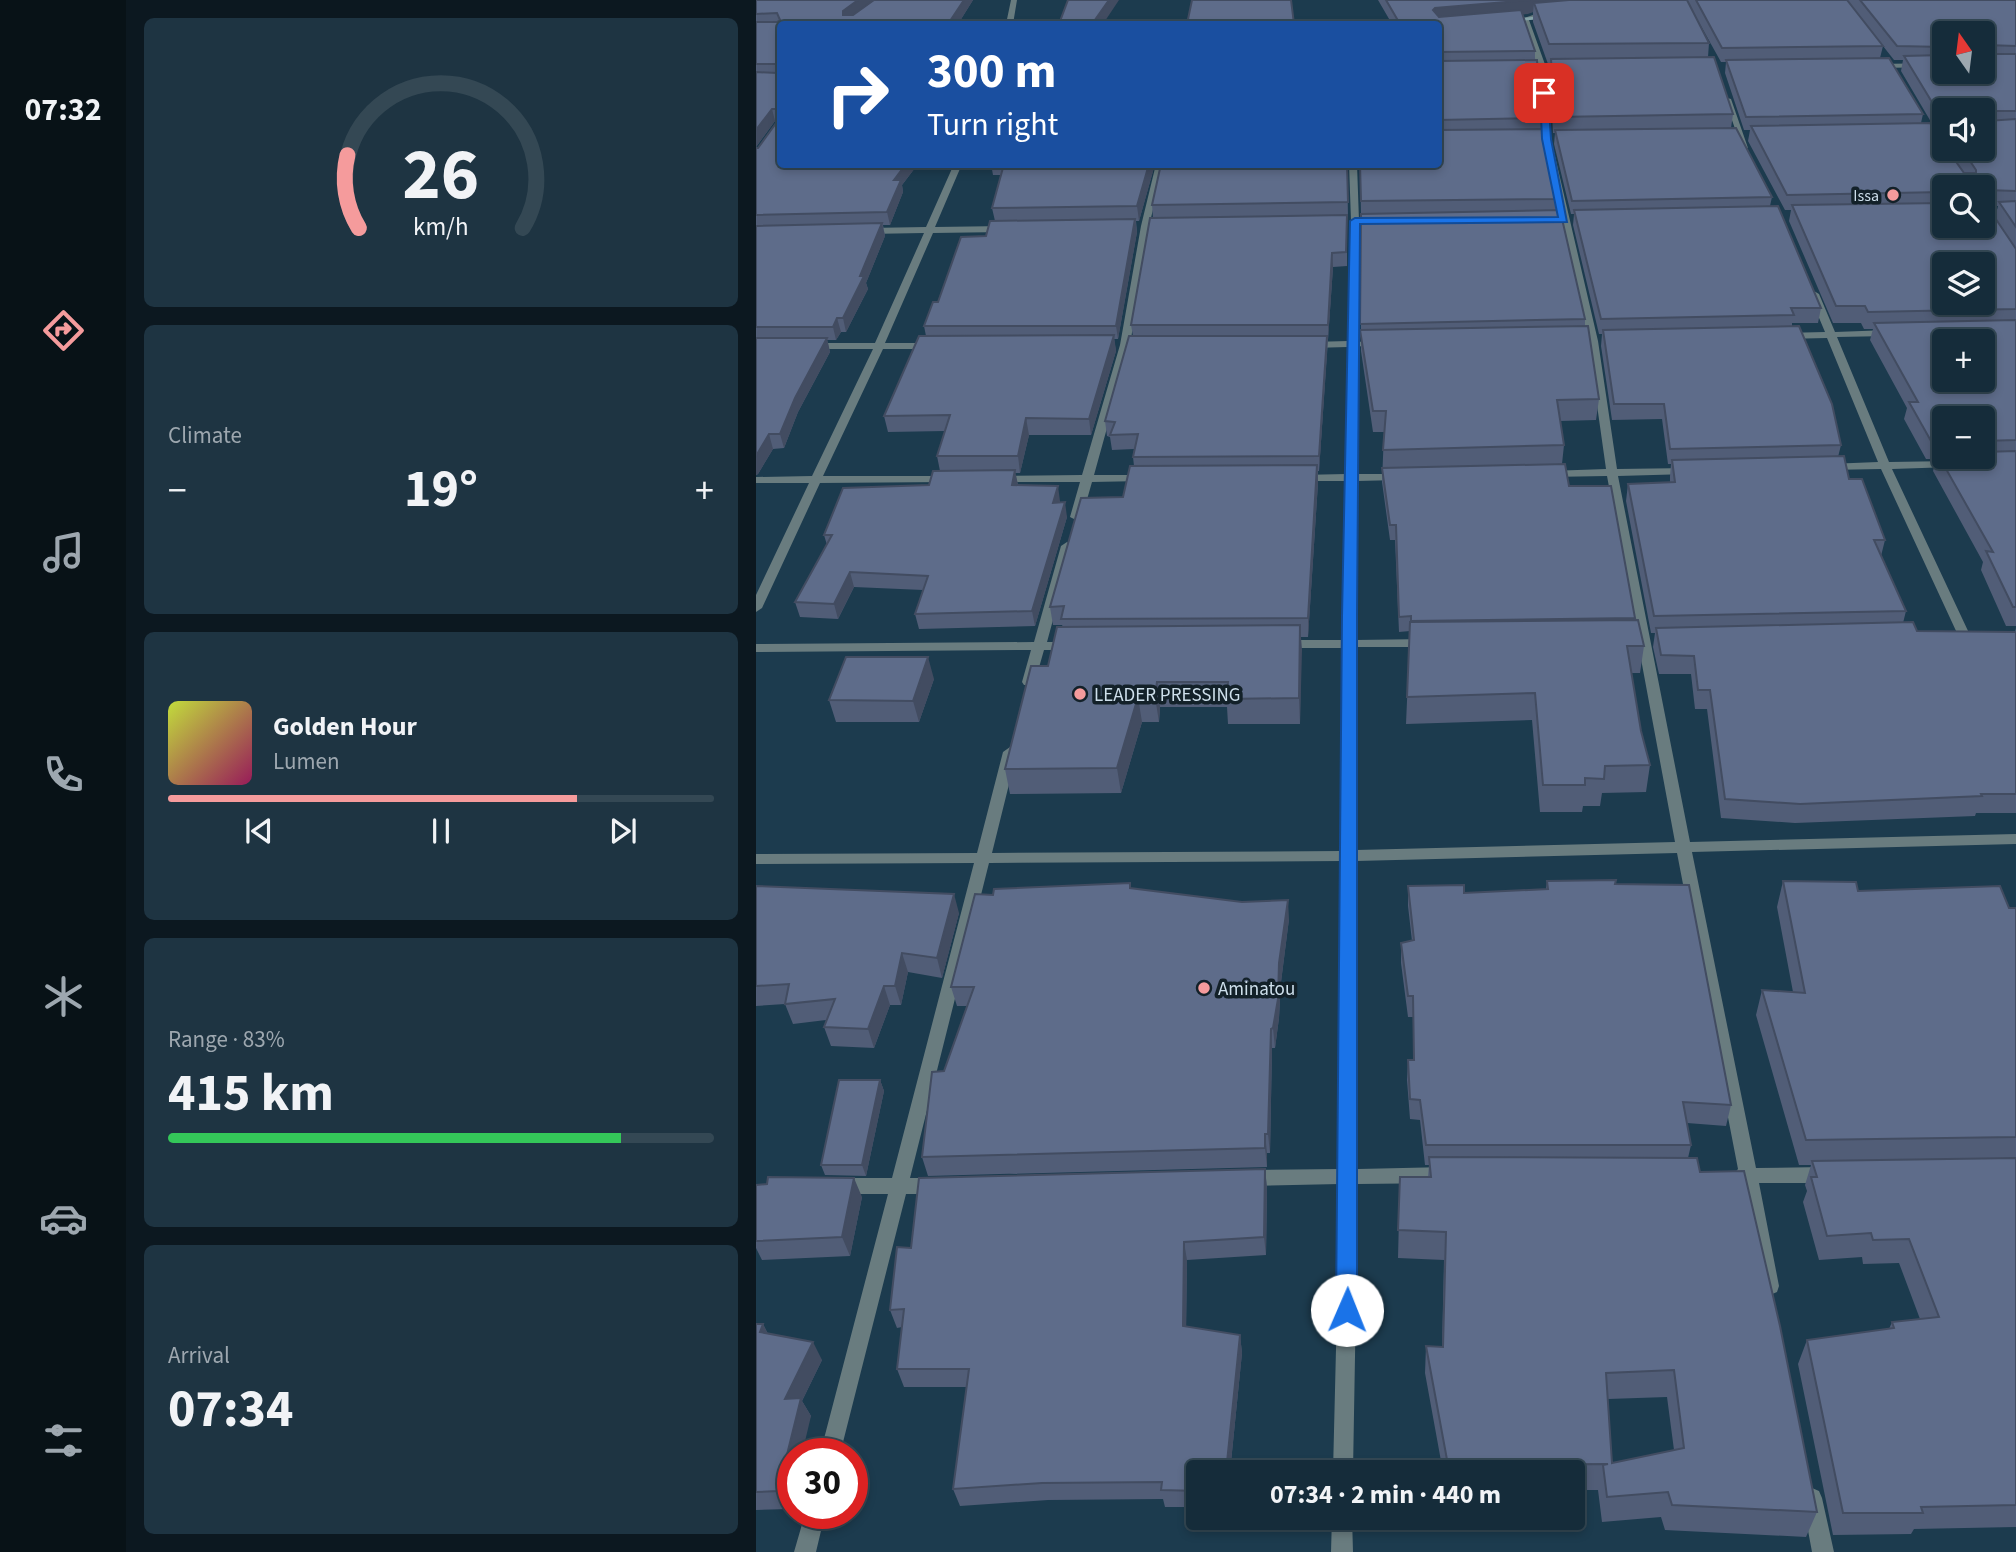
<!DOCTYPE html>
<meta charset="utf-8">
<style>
body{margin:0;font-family:"Source Sans 3",sans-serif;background:#1e3442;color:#f1f3f6;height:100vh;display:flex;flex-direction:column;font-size:26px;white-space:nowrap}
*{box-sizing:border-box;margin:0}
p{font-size:23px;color:#9da7af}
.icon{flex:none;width:38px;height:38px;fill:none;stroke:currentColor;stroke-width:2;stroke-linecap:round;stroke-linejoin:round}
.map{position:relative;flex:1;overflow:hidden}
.side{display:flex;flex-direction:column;gap:18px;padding:18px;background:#0c1820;width:630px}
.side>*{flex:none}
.banner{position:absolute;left:21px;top:21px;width:665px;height:147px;border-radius:7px;box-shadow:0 4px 10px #0003,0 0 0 2px #344854;background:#1a4fa0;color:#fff;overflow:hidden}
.needle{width:46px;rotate:346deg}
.tools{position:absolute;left:1176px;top:21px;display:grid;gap:14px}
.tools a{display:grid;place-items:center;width:63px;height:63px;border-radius:7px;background:#152c3a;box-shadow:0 4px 10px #0003,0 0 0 2px #344854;font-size:35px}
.speed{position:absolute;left:21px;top:1438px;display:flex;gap:14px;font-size:35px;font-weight:700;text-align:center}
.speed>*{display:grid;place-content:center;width:91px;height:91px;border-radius:50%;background:#152c3a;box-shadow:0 4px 10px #0003,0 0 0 2px #344854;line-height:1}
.speed .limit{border:10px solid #d22;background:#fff;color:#111}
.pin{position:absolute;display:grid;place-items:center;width:60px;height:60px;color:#fff;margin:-30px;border-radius:14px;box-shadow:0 4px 10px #0006}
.me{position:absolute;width:77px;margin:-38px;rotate:1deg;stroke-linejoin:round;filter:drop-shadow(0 0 5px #0008)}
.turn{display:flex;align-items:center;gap:24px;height:147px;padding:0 35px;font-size:32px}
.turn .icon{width:91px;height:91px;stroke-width:2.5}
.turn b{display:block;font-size:49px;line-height:60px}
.big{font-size:52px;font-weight:700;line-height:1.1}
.side .card{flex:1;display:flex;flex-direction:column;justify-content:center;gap:10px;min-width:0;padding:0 24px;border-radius:10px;background:#1e3442}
.side .dial{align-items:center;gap:0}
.dial svg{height:182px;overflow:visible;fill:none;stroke:#344854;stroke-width:7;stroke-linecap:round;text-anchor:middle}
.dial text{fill:#f1f3f6;stroke:none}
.song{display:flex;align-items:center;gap:21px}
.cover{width:84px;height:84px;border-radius:10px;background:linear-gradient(135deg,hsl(70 70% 55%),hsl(330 70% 35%))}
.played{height:7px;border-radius:4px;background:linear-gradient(90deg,#f59b9c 75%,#344854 75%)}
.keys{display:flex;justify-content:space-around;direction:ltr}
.heat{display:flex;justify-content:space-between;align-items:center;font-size:38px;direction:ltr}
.charge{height:10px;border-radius:5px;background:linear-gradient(90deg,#34c759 83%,#344854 0)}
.trip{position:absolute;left:430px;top:1460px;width:399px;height:70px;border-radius:7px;background:#152c3a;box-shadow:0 4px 10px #0003,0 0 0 2px #344854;font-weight:700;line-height:70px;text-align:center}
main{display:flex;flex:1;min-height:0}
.dock{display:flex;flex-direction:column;width:126px;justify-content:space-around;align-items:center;background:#081217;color:#9da7af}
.dock .icon{width:49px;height:49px}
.dock .on{color:#f59b9c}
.dock b{font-size:32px;color:#f1f3f6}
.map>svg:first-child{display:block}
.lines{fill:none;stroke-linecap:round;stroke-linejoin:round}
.street{fill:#697c7f;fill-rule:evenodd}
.secondary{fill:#84a2a7;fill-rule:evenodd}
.wall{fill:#515d77;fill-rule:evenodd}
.shaded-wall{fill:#424c61}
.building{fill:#5e6c8a;stroke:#424c61;stroke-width:2;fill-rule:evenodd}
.route{fill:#1a73e8;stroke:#114b97;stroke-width:2}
.poi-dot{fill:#f59b9c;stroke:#132129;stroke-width:2.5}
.labels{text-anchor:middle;stroke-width:7;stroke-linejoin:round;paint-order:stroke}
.far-poi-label{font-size:16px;fill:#cedfeb;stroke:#132129;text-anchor:end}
.poi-label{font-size:19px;fill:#cedfeb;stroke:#132129;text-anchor:start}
</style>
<main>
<nav class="dock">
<b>07:32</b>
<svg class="icon on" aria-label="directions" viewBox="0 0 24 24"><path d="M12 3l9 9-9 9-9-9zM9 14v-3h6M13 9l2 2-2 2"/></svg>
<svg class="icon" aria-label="music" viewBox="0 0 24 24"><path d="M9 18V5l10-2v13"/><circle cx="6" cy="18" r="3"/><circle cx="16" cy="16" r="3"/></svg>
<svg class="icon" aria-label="phone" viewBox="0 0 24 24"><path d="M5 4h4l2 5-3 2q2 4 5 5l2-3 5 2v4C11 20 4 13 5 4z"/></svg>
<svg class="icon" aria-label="climate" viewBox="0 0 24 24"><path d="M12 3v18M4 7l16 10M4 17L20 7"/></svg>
<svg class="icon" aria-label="car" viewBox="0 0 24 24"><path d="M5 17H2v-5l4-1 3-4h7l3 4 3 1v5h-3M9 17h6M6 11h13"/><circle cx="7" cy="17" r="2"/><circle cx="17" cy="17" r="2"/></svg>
<svg class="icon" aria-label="filters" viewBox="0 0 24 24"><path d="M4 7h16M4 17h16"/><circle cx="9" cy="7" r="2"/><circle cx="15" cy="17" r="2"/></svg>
</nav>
<section class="side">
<div class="card dial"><svg viewBox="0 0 100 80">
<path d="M14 69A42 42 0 1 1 86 69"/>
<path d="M14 69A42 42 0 0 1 9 37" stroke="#f59b9c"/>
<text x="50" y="56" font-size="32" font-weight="700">26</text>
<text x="50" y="72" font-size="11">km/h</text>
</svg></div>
<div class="card"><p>Climate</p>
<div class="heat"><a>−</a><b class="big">19°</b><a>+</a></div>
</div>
<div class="card">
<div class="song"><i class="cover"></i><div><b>Golden Hour</b><p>Lumen</p></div></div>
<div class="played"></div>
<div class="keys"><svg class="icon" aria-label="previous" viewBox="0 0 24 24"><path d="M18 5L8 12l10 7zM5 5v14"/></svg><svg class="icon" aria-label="pause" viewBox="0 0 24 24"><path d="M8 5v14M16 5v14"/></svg><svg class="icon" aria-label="next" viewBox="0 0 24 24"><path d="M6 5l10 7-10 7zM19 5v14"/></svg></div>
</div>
<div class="card"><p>Range · 83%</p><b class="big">415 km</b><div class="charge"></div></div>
<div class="card"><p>Arrival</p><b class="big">07:34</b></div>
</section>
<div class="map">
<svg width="1260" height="1552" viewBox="0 0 1260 1552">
<rect width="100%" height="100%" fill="#1c3b4e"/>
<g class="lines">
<!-- street -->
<path class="street" d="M255,0H261L257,24H250Z
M812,0H819L811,7L773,20L791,70L795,139L842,341L861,469L933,468L939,471L933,474L862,476L934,842L1260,834V844L936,852L1000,1168L1069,1167L1075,1170L1078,1175L1075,1180L1069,1183H1003L1023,1286L1021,1292L1014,1295L1007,1292L1005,1286L985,1184L979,1181L976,1176L982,1169L921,853L600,861L602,1169L691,1167L697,1170L700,1175L697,1180L691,1183L602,1184L597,1472H577L584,1184L491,1186L485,1183L482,1178L485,1173L491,1170L584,1169L586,861L233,863L154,1178H181L187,1181L190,1186L187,1191L181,1194H150L84,1454H64L132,1194H85L79,1191L76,1186L79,1181L85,1178H136L218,863L0,864V854L221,853L247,752L254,747L261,752L236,853L586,851L587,648H526L520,644L526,640H587L590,481H544L538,478L544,475L590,474L592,347L555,348L550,345L555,342L592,341L595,221L593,164H601L603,221L602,341L613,344L602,347L601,474H643L649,477L643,480L601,481L599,640L671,639L677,643L671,647H599L600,850L919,842L851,476L793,477L787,474L793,471L850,469L832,341L787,139L783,70L765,19L807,5Z
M1188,63V67L1120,68L1116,66L1120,64Z
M968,97L975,99L992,148L985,146Z
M1162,130H1188V134H1159L1158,132Z
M198,164H206L179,227L249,226L253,229L249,232L177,233L129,343H177L182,346L177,349H127L67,476H191L197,479L191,482L64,483L6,608L0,612V595L53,483H0V477L56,476L117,349H54L49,346L54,343H119L168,233L112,234L108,231L112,228L170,227Z
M400,164H408L393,226L374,345L338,475H387L393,478L387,481L336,482L326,517L320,520L314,517L324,482H243L237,479L243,476L326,475L364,345L385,226Z
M1260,209V215L1227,216V210Z
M1058,291L1063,294L1079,332L1133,330L1138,333L1133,336L1081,337L1133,462L1196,461L1202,464L1196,467L1136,469L1213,633L1211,636L1207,637L1201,633L1125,469L1072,470L1066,467L1072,464L1122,462L1071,338L1027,339L1022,336L1027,333L1069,332L1053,294Z
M311,542L317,546L291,642H314L320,646L314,650H288L278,685H268L266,682L275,650L0,652V644L278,642L305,546Z
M1056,1488L1063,1491L1066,1498L1078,1552H1056L1046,1498L1049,1491Z
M49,1514H69L60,1552H38Z
M576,1517H596L597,1552H575Z"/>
<!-- secondary -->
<path class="secondary" d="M796,15L798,18L750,22L746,20Z"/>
</g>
<!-- wall -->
<path class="wall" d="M0,0H217L202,24H24V164H162L146,185L147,192L134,225H127L129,236L110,283L112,289L90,332H85L80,340H71L74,352L42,412L28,448L17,449L2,474L0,475V148H2L22,121H19L0,147Z
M622,0H1260V626H1250L1225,570L1227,562L1177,471L1180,459H1170L1148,419L1151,408L1114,340L1117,329H1108L1105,323H1077L1033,221L1035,210H1029L992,141L994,130H988L969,73L970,62H965L936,10L953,43L952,57L977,114L975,128L1016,197L1014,206L1065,308L1062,323H1036V326L1085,445L1082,457L1093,479L1129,540L1125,556L1150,611L1147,623L1161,631L1259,632L1260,628V813H1220L1219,816L1039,823L965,818L951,709H939L935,674H903L897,647L899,633H895L870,501L872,484L914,482V476L915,464H912L906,419L856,420L845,346L846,334H843L817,225L818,214H815L798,144L799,133H797L794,75V64H792L777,22V12L766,14L779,51V60L785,118V129L802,199L801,210L829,319V326L843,399L840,420L804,421L808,445L806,464L813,486L879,618L888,646L884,673H875L885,731L894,765L890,792L846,793L844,806H827L826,812H784L776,720L650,724L654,631L643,632L639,540H634L626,482L628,432H617L605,351V215L604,164H682V24H636ZM1101,13L1138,60H1147L1145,71L1178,127L1187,128L1185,137L1188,143V110H1227V149H1192L1208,173L1165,123L1167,114L1124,58L1127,46ZM1188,33L1227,72H1188ZM1188,187L1227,226H1188ZM1231,206H1242L1239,218ZM1188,418H1227V457H1188Z
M235,164H399L383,221H380L381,232L362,339H358L360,351L335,435H273L264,473H259L262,485L304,501V503L311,517L279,626L163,629L159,614L167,590L98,587L82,619L44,617L39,602L71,545L68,535L173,485L184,471L181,456L189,431L132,432L128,416L170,336L168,326L182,302L230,236L239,221L236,208L246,175H237Z
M591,164L592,217H591V266L577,267L563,471H562V483L552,637H545L544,724H472L471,707H404L403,722H386L365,793L254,794L249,769L292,666L307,627L306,625H297L294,607L367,497L378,466L377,457L378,449L356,450L354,437L351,436L349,421L377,336L375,325L397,218L396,205Z
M178,679L163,722H80L73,700Z
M791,881L859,884L975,1105L970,1126L931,1123L935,1145L932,1158L944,1172L1061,1512L1050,1537L909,1530L905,1517L846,1522L842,1490H817V1472H687L669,1373L670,1346L686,1347L688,1260L642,1258L644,1177H672L673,1165H669L664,1120L654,1119L651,1080L652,1060H658L657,1017H652L645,963V943L656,941L652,906V886L708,893L790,889ZM911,1397L918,1450L856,1463L852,1399Z
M1027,881L1102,891L1260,908V1527L1158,1529L1155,1534L1077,1535L1042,1364L1051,1340L1133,1329L1136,1322L1164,1319L1143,1263L1107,1264L1106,1257L1063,1260L1047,1202L1051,1191L1049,1185L1055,1165H1043L1000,1015L1006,990L1037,992L1021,907Z
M374,883L375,888L533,919L525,982L523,1018L519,1048H516L514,1153H511V1167L172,1176L166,1157L188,1071L211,1006H201L195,987L237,895Z
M0,886L203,913L186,978L152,972L145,1005H134L118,1048L75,1046L68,1027L70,1020L37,1024L29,1004L0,1006Z
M124,1080L128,1091L110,1176L69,1175L65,1165Z
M509,1169L511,1188L510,1255L431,1260L430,1327L484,1335L486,1353L474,1472H443V1507H409L407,1499L292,1500L204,1506L197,1489L211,1387H148L141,1369L146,1327L141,1328L134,1310L155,1248Z
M0,1185L106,1197L94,1256L6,1260L0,1248Z
M0,1324H7L12,1334L66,1360L46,1401L55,1416L37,1454V1491L33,1509L0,1510Z"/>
<!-- shaded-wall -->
<path class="shaded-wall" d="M102,0H119L89,24L87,15V11Z
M208,0H217L202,24H192Z
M353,0H363L347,24H336Z
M774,0H808L778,3L777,12L772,14L679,21L677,10L679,8Z
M16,109L19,121L0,147V130Z
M150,164H162L146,185L147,192L134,225L131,212L138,180Z
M393,164H399L383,221L381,206Z
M379,219L381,232L362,339L360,326Z
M126,223L129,236L110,283L112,289L90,332L87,318Z
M576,253L577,267L572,339V325Z
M81,318L85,332L80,340L77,327Z
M358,335L360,351L335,435L333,419Z
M571,336V351L563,471V456Z
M71,338L74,352L42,412L28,448L24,434L39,398Z
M270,418L273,435L264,473L262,456Z
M13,434L17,449L2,474L0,475V456Z
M561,465L562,483L552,637V618Z
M259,470L262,485L258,500L256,485Z
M302,486L304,501L299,517L297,503Z
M309,502L311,517L279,626L276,611Z
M94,572L98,587L82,619L78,604Z
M544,625L546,650L544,724L543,698Z
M172,657L178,679L163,722L157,701Z
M401,682L404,707L403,722L399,697Z
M382,697L386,722L365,793L361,768Z
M198,894L203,913L186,978L181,958Z
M532,900L533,919L525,982L523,1018L519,1048L517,1028L523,963Z
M146,953L152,972L145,1005L139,986Z
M128,986L134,1005L118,1048L112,1029Z
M515,1029L516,1048L514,1153L512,1134Z
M124,1080L128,1091L110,1176L106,1165Z
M509,1134L511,1153V1167L509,1148Z
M509,1169L511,1188L510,1255L508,1237Z
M98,1178L106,1197L94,1256L86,1237Z
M428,1242L431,1260L430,1344L427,1326Z
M7,1324L16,1342L4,1332Z
M484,1335L486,1353L474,1472H470Z
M57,1342L66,1360L46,1401L55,1416L46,1454H37V1491L33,1509L22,1491L29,1399Z"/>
<!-- building -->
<path class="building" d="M0,0H102L87,11V15H97L118,0H208L192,24H24V164H150L138,180H145L131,212L0,215V148H2L23,119V109H16L0,130V72L21,73L24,66L21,64H0V22H21L24,20L21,13L0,14Z
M312,0H353L336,24H303Z
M436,0H535L538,24H431Z
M630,0H774L679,8L677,10L683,17L765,10L779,51L682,52V24H644Z
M813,0H931L953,43L793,44L778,3Z
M940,0H1091L1127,46L966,48Z
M1104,0H1260V46L1230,45L1228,52L1230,54H1260V111H1231L1228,114L1231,121L1260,119V191L1230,190L1228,192L1229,203L1260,249V309L1112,312L1109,306H1080L1036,205L1188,203V226H1227V187H1188V192L1031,195L995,126L1174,123L1188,144V149H1191L1208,173H1220V170L1206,149H1227V110H1188V113L1182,112L1148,56L1188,55V72H1227V33H1188V47L1141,46ZM1188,264H1227V303H1188Z
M958,57L977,114L799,117L795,59Z
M1133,58L1167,114L990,117L970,60Z
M781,60L785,118L682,120V61Z
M980,128L1016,197L816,201L799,130Z
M786,129L802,199L605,201L604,164H682V130Z
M248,164H393L381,206L236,208Z
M405,164H591L592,202L396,205Z
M1260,201V227L1243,202Z
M1022,206L1065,308H1035L1038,315L845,319L818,210Z
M804,210L829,319L604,324L605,214Z
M591,215L590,252L576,253L572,325H375L394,218Z
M379,219L360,326H168L177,302H182L205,237L230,236L234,221Z
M126,223L104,276H108L87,318H81L77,327H0V226Z
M1260,320V440L1227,441V418H1188V441H1175L1153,402H1162L1118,323ZM1188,341H1227V380H1188Z
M832,326L843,399L801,400L808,445L627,450L630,411H617L604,330Z
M1043,326L1076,404L1085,445L914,449L908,404H858L847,330Z
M358,335L333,419L270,418L262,456H181L194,415L128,416L163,336Z
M373,336H571L563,456L377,457L382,434L354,435L359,422L349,421Z
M0,338H71L39,398L24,434H13L0,456Z
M1260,451V607H1257L1230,551L1237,552L1181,453H1188V457H1227V452Z
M1088,456L1093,479H1106L1129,540H1118L1150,611L898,616L872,484L919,482L916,460Z
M809,464L813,486H855L879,618L655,621V616L643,617L640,525H634L626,468Z
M561,465L552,618L305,619L308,606L294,607L325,498L367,497L374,466Z
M259,470L256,485L302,486L297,503L309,502L276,611L159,614L172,576L94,572L78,604L39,602L76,535H68L87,488L173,485L177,471Z
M882,620L888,646H871L885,731L894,765L849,766L848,779L829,778V785H787L779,693L651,697L654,622Z
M1157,622L1161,631L1260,632V794H1225L1226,796L1044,804L969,799L954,690H942L938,656L905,655L900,628Z
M544,625L543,698L470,699L472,682H401L399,697H382L361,768L249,769L275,666H292L301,627Z
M90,657H172L157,701L73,700Z
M860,880L859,884L933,885L975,1105L927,1102L935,1145H670L664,1100L654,1099L652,1060H658L657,996H652L645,943L658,940L652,886L708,885V893L792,889L791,881Z
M1027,881L1100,882L1102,891L1244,886L1253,908H1260V1137L1050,1140L1006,990L1049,993Z
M374,883V888L486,902L532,900L523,963L522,999L517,1028L515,1029L512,1134H509V1148L166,1157L176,1072L188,1071L218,987H195L219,894L237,895L238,889Z
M0,886L198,894L181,958L146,953L139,986H128L112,1029L68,1027L79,999L29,1004L33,984L0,986Z
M83,1080H124L106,1165H65Z
M673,1157L941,1158L944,1172L988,1171L1024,1326L1061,1512L916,1505L912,1492L851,1497L847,1465L852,1464L692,1465L670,1346L687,1347L690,1232L642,1230L644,1177H675ZM918,1370L928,1448L856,1463L850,1373Z
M1260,1158V1505L1165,1507L1167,1513H1087L1051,1340L1138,1328L1136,1322L1183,1317L1153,1239L1117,1240L1115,1233L1071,1236L1055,1177H1061L1056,1161Z
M509,1169L508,1237L428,1242L427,1326L484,1335L470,1472H443V1491L405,1490L406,1482L286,1483L197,1489L213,1369H141L148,1309L134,1310L141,1247L155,1248L163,1178Z
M12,1177L98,1178L86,1237L0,1241V1185L11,1184Z
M0,1324H7L4,1332L57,1342L29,1399L45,1398L22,1491L0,1492Z"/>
<!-- route -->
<path class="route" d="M788,91L792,93L795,139L811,222L604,224L601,616V1310L598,1317L591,1320L583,1317L580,1310L586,616L594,221L599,218L802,217L786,139L784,93Z"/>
<!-- markers -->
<g class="poi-dot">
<circle cx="1137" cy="195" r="7"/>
<circle cx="324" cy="694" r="7"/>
<circle cx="448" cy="988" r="7"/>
</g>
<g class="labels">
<!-- far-poi labels -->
<g class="far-poi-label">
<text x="1123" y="201">Issa</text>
</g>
<!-- poi labels -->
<g class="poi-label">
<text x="338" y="701">LEADER PRESSING</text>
<text x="462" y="995">Aminatou</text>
</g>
</g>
</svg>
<div class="tools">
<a><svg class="needle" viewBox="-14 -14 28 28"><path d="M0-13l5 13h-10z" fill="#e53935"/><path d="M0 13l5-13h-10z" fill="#9da7af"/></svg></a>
<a><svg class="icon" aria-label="sound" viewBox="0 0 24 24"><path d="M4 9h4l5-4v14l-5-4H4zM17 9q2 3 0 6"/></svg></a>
<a><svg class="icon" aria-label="search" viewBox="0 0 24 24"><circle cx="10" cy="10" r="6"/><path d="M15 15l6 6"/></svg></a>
<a><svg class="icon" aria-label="layers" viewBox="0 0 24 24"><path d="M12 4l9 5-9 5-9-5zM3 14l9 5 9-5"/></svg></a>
<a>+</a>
<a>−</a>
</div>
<div class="speed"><div class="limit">30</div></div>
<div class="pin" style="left:788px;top:93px;background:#d93025"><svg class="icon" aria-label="arrive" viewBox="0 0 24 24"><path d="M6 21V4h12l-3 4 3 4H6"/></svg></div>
<svg class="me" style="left:591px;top:1310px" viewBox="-20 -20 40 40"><circle r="19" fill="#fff"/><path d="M0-13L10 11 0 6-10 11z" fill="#1a73e8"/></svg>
<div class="trip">07:34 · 2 min · 440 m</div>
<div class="banner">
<div class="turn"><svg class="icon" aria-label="right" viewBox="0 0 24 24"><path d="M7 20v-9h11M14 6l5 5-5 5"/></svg><div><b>300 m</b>Turn right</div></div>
</div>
</div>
</main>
